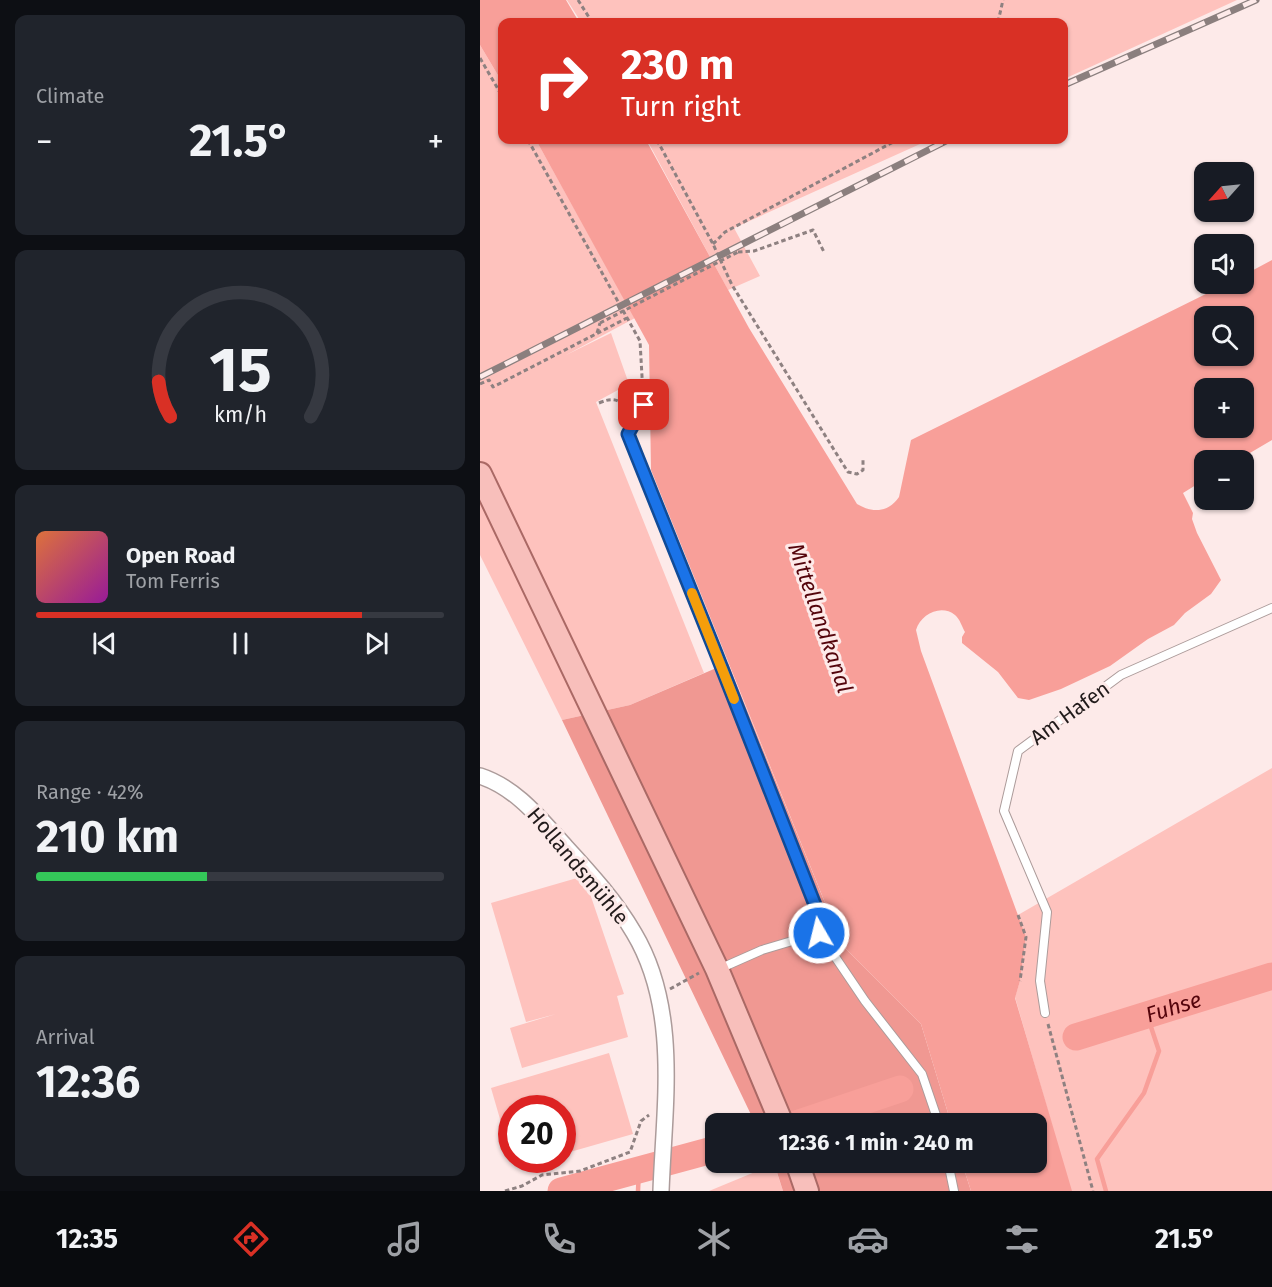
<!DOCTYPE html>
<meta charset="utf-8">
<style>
body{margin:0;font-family:"Fira Sans",sans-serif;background:#20242c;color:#f1f3f6;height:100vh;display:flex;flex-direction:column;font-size:22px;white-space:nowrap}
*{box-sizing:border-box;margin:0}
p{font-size:20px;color:#9ea1a6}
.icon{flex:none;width:33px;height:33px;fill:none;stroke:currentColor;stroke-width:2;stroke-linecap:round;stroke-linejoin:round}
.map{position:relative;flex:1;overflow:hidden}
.panel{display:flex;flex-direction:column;gap:15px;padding:15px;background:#0d0f14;width:480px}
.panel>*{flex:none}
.hud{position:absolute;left:18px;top:18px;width:570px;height:126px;border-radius:12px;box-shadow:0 2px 4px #0004;background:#d93025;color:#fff;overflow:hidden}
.needle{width:39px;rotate:243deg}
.buttons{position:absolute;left:714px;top:162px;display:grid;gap:12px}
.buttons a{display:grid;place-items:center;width:60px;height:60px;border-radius:12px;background:#171b24;box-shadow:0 2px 4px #0004;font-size:30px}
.speed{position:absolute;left:18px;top:1095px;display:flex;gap:12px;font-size:30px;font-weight:700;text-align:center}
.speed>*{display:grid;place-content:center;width:78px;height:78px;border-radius:50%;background:#171b24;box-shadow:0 2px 4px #0004;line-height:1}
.speed .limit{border:9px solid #d22;background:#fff;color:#111}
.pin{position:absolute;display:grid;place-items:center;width:51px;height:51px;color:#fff;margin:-26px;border-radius:12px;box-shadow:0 3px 9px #0006}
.me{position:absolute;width:66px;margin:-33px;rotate:352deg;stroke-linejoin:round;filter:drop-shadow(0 0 4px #0008)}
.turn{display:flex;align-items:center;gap:21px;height:126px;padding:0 24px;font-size:27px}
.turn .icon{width:78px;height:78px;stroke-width:2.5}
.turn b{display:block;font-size:42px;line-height:51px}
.big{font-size:45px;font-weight:700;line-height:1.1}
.panel .widget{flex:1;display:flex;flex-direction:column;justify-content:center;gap:9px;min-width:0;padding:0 21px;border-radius:12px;background:#20242c}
.panel .dial{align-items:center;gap:0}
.dial svg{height:156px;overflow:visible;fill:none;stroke:#363941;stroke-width:7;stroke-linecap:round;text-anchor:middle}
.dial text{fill:#f1f3f6;stroke:none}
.song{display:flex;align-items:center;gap:18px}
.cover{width:72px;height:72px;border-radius:9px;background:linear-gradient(135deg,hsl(20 70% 55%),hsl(300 70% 35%))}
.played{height:6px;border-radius:3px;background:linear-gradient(90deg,#d93025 80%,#363941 80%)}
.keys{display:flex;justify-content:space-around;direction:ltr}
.heat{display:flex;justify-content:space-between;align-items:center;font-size:33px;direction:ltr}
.charge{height:9px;border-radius:4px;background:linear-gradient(90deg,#34c759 42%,#363941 0)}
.trip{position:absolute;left:225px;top:1113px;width:342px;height:60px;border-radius:12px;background:#171b24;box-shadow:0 2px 4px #0004;font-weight:700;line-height:60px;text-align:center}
.tabs{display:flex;height:96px;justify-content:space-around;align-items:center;background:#090b0e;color:#9ea1a6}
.tabs .icon{width:42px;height:42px}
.tabs .current{color:#d93025}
.tabs b{font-size:27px;color:#f1f3f6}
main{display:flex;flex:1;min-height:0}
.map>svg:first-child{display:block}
.green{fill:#fec2bd}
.forest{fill:#f09892}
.water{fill:#f89f99;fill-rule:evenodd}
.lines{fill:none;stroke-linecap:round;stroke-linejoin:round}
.stream{stroke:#f89f99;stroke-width:4.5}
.river{stroke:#f89f99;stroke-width:27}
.service-casing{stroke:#ac9b9a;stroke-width:10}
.minor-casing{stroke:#ac9b9a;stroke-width:18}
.primary-casing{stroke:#aa6965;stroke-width:26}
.path{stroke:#8e8181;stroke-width:3;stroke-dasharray:4.5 3;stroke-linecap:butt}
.service{stroke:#fff;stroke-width:8}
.minor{stroke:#fff;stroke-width:15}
.primary{stroke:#f8bfbb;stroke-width:22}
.rail-casing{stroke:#8b7f7e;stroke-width:7}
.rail{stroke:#fdeae9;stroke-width:4.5;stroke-dasharray:14;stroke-linecap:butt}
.path-bridge{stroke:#8e8181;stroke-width:3;stroke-dasharray:4.5 3;stroke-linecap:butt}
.route-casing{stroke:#114b97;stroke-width:15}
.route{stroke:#1a73e8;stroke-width:10}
.slow{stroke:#f59e0b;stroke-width:10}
.labels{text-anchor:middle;stroke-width:6;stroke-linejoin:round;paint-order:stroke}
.street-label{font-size:21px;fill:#211a1a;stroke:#fdeae9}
.water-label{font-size:22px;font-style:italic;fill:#54040b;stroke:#fdeae9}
</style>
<main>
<section class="panel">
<div class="widget"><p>Climate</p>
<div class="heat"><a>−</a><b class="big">21.5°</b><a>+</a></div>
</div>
<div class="widget dial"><svg viewBox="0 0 100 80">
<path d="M14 69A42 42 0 1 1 86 69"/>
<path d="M14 69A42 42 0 0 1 8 51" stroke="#d93025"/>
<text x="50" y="56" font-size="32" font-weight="700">15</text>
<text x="50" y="72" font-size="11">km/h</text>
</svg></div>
<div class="widget">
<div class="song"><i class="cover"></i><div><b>Open Road</b><p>Tom Ferris</p></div></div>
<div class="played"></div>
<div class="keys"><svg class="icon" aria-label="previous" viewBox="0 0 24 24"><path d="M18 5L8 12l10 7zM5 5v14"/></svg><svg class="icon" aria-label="pause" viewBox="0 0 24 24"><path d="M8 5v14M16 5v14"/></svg><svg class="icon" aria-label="next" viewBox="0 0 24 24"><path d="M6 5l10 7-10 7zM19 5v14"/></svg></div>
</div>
<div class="widget"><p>Range · 42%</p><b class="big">210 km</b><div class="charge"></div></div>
<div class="widget"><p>Arrival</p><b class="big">12:36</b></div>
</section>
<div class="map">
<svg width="792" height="1191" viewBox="0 0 792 1191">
<rect width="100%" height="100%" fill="#fdeae9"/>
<!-- green -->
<path class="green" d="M87,0H757L584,79V22H101Z
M0,45L22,82V140H56L155,318L86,355L131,333L149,384L116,402L224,673L150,705L82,720L0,555Z
M167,140H449L254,228L280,276L248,290Z
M792,768V1191H591L535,997L540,981L546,937L538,915Z
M104,876L144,994L137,996L148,1037L42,1068L30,1028L76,1014L46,1022L11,903Z
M129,1053L153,1134L83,1154L82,1108H32L31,1157L11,1088Z
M294,1164L303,1191H229Z"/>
<!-- forest -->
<path class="forest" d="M248,663L362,945L441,1024L471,1123H275L82,720L150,705Z
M294,1163H482L491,1191H303Z"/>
<!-- water -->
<path class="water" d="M0,0H86L99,22H22V82L0,45Z
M56,140H166L269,328L377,504C392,513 408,513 419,497L431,440L746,284H764V275L792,260V440L758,460H724V480L703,493L713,513L712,519L717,533L741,580L731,594L705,613L694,625L668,639L630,666L581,689L549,700L538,698L518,672L482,643V637L485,632C482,627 480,619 475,615C461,604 441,614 436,630L441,651L546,937L540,981L535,998L592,1191H491L482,1163L556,1162V1124L471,1123L441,1024L362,945L171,470L169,345ZM724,316H764V356H724ZM724,388H764V428H724Z"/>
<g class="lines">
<!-- stream -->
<path class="stream" d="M158,1191L159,1169
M626,1191L617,1159L664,1093L679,1051L667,1015"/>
<!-- river -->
<g class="river">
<path id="s1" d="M596,1037L792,976"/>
<path d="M316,1124L420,1089"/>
<path d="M81,1191L236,1149"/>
</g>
<!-- service casing -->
<g class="service-casing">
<path id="service" d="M164,405L148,434L337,910L339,933L385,1001L442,1074L459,1124
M239,969L282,950L339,933
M565,1013L560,981L567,912L524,811L538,751L641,675L792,608
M468,1162L474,1191"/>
</g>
<!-- minor casing -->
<g class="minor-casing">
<path id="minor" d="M0,776C37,788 61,820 86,847C111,874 136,902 154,933C200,1010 184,1106 181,1191"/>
</g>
<!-- primary casing -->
<g class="primary-casing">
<path id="primary" d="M0,474L237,969L302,1124
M317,1162L327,1191"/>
</g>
<!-- path -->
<path class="path" d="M98,0L112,22
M518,22L523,0
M0,58L22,96
M48,140L160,341L163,394
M177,140L233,244L252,285L356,453L368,472L377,474L383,470V459
M233,244L245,232L417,140
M258,252L274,251L333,230L344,252
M117,333L120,323
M0,384L9,380L13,387L147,318
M119,403C133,397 138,399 149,409
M350,913L362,945
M538,915L546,937L540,981
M190,989L219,973
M568,1024L613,1191
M25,1191L42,1186L62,1175L100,1171L150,1152L161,1121L169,1115"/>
<!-- service -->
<use href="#service" class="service"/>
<!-- minor -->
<use href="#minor" class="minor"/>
<!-- primary -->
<use href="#primary" class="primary"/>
<!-- rail casing -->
<g class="rail-casing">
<path id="rail" d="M584,85L776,0
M0,377L468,140"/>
</g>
<!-- rail -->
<use href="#rail" class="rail"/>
<!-- path-bridge -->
<path class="path-bridge" d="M120,323L258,252"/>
</g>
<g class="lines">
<!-- route casing -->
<g class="route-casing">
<path id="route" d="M164,405L148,434L236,653L337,910L339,933"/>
</g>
<!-- route -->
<use href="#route" class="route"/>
<!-- slow -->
<path class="slow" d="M212,593L254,699"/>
</g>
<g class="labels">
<!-- street labels -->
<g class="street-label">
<text transform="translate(590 713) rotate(-36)" y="7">Am Hafen</text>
<text transform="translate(98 866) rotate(50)" y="7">Hollandsmühle</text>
</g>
<!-- water labels -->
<g class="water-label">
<text transform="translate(341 618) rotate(71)" y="8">Mittellandkanal</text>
<text dy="8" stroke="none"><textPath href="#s1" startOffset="102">Fuhse</textPath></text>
</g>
</g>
</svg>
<div class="buttons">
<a><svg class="needle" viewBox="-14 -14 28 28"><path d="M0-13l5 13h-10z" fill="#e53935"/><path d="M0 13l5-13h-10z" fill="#9ea1a6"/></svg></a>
<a><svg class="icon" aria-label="sound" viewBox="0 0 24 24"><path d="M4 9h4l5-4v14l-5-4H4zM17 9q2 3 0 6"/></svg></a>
<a><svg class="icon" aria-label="search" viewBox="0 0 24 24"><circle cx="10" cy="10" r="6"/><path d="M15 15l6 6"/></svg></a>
<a>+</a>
<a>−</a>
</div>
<div class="speed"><div class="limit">20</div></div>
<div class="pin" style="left:164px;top:405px;background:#d93025"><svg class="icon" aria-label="arrive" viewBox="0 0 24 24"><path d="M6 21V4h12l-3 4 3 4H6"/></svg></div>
<svg class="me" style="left:339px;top:933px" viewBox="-20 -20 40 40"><circle r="17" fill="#1a73e8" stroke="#fff" stroke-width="3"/><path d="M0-11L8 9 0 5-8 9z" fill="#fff"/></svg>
<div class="trip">12:36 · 1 min · 240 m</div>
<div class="hud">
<div class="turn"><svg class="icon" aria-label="right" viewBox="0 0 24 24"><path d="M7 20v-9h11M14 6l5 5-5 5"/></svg><div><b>230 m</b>Turn right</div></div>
</div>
</div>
</main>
<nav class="tabs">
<b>12:35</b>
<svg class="icon current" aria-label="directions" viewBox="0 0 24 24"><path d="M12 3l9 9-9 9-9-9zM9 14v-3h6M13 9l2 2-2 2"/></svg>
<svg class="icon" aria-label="music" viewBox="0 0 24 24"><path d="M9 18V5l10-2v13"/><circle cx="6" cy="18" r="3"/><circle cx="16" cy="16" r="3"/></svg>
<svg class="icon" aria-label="phone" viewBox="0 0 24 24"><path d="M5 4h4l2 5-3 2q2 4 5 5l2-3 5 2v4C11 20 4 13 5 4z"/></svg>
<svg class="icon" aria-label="climate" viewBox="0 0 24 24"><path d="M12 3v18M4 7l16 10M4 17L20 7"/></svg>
<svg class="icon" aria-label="car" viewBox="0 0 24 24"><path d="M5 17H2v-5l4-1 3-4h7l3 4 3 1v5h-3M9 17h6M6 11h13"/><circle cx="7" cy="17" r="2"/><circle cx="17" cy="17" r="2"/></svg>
<svg class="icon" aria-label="filters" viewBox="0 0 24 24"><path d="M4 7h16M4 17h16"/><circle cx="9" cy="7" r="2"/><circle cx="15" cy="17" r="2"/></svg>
<b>21.5°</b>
</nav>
